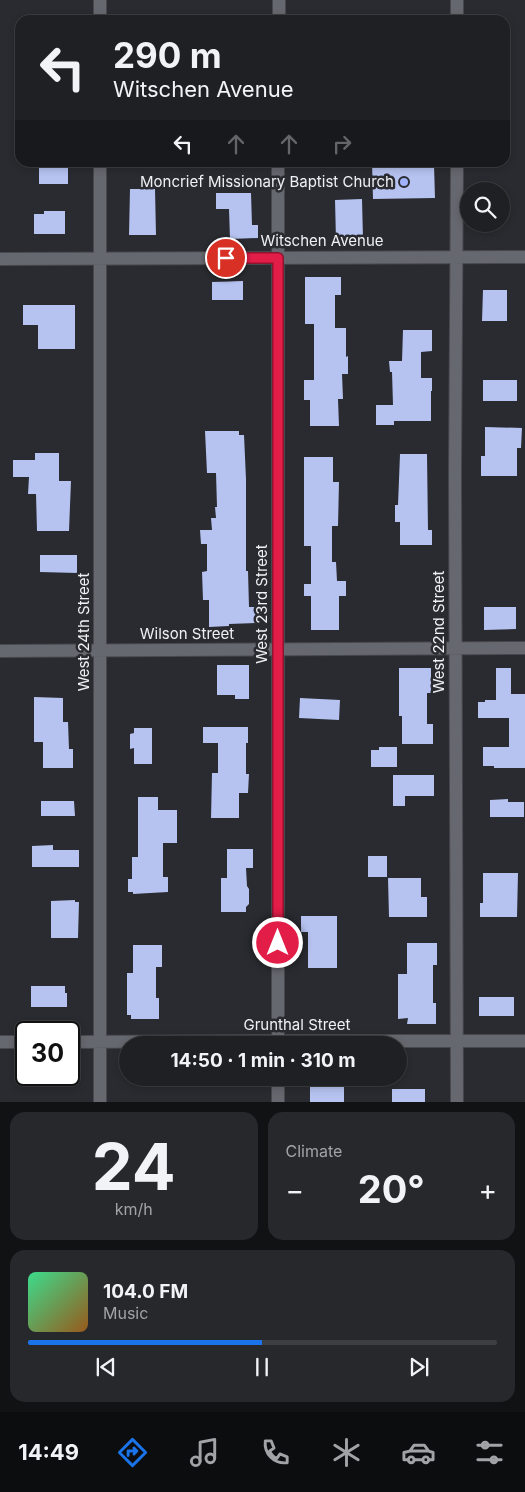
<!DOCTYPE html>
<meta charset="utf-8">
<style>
body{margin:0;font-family:Inter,sans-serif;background:#27282c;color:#f1f3f6;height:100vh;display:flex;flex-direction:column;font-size:19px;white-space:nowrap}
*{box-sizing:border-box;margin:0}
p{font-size:16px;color:#a1a3a6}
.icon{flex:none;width:28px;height:28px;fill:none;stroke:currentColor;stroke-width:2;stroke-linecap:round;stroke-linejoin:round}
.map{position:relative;height:1102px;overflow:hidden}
.sheet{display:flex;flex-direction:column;gap:10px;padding:10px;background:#111214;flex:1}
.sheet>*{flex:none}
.hud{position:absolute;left:15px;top:15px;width:495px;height:152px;border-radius:15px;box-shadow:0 2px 8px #0003,0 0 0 1px #3c3e41;background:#1f2024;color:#f1f3f6;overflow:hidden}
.tools{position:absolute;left:460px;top:182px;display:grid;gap:10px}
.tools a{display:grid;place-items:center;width:50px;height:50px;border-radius:50%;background:#1f2024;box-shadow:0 2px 8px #0003,0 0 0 1px #3c3e41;font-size:25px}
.speed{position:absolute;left:15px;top:1021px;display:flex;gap:10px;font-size:25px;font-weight:700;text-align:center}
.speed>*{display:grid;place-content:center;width:65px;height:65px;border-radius:50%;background:#1f2024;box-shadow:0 2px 8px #0003,0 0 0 1px #3c3e41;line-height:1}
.speed .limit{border:2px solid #111;border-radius:8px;background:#fff;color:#111}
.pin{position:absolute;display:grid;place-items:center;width:42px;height:42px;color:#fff;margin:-21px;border:2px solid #fff;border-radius:50%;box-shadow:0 1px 5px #0007}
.me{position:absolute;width:55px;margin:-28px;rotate:0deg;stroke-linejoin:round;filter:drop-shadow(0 0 4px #0008)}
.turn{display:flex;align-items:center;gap:18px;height:105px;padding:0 15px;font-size:22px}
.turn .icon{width:65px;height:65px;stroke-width:2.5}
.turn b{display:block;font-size:35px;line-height:42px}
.lanes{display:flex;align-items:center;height:48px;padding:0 15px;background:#0003;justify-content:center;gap:25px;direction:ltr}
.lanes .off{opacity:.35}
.big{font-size:38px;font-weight:700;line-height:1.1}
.sheet .widget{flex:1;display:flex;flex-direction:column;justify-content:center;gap:8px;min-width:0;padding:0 18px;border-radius:15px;background:#27282c}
.sheet .dial{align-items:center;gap:0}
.dial b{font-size:65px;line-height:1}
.song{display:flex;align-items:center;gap:15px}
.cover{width:60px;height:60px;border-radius:8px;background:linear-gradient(135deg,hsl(150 70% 55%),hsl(30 70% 35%))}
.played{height:5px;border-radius:2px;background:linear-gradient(90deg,#1a73e8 50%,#3c3e41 50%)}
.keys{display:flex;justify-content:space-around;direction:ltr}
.heat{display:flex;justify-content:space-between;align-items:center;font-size:28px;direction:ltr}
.sheet .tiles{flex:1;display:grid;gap:10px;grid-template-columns:1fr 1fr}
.widget:last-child{grid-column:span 2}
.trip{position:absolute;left:119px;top:1036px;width:288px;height:50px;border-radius:25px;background:#1f2024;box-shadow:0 2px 8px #0003,0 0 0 1px #3c3e41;font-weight:700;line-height:50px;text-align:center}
.menu{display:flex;height:80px;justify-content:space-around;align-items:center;background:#0c0d0e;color:#a1a3a6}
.menu .icon{width:35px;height:35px}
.menu .current{color:#1a73e8}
.menu b{font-size:22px;color:#f1f3f6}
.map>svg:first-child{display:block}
.building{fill:#b6c2f0}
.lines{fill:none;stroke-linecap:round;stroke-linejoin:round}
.street-casing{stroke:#47484d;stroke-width:14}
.street{stroke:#66686f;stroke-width:12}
.route-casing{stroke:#92132f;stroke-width:12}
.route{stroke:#e11d48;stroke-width:9}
.poi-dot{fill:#a1b3fd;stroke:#292b30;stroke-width:2}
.labels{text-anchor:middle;stroke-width:5;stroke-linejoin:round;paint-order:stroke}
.poi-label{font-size:15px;fill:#eff0f4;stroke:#292b30;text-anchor:end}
.street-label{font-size:15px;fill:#eff0f4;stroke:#292b30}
</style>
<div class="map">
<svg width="525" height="1102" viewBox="0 0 525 1102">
<rect width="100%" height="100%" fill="#292b30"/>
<!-- building -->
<path class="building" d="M372,162H400V165H434L435,198L373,199Z
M39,165H68V184H39Z
M130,189H155L156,235H129Z
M216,193H251L252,225H258V238L230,239L229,209H216Z
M362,199L363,239L336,240L335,200Z
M44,211H65V234H34V214H44Z
M305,277H341V295H335V328H346V357L348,356V374H342L343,399H338L339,426H310V400H304V380H314V324H305Z
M243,281V300H212V282Z
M483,290H507V321H482Z
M23,305H75V349H38V325H23Z
M403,330H432V351L421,352V378H432V391H431V421H394V425H376V405H393L392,372H390L389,361H402Z
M483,380H517V401H483Z
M485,427L522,428L521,448H517V476H481V456H485Z
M205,431H239V435H244L246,479V571H248L249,607H259V623L229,624V626L209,627V600H203L202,572L207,571V544H201L200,530H212L211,518H216L215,507H217L216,473H207Z
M35,453H59V481H71L69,531H37L36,494H28L29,477H13V460H35Z
M400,454H427L428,530H432V545H400V522H395V505H398Z
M304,457H333V482H339L338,526H332V562H336L337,581H346V596H339V630H311V596H304V584H311V546H304Z
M40,555H77V573L40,572Z
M484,607H516V629L484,630Z
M217,665H249V699H235V695H217Z
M399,668H431V693H427V724H433V744H402V716H399Z
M496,668H511V694H525V768H494V766H483V747H509V718H478V702H485V700H496Z
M34,697L63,698V722H68L69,749H73V768H43V742H34Z
M300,698L340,700L339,720L299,718Z
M203,727H248V743H246V774H249L248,793H239V818H211L212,773H218V743H203Z
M134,728H152V764H134V748L130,749V734L134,733Z
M379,747H397V767H371V750H379Z
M393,775H434V796H405V806H393Z
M138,797H158V810H177V843H163V877H168V892L133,894V892H128V879H132V857H138Z
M508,799V802H524V817H490V800Z
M41,801H74L75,816H41Z
M53,845V850H79V867H32V846Z
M227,849H253V868H246L247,886L249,889V904L246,907V912H221V878H227Z
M368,856H387V877H368Z
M483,873H518L517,917H480V903H483Z
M388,878H421V897H427V917H389Z
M75,900V902H79L78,938H51V901Z
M301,916H337V968H308V932H301Z
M407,943H437V965H433V1003H436V1024H407L408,1018L398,1019V974H407Z
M133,945H162V967H156V998H159V1019H131V1015H127V973H133Z
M31,986H65V993H67V1007H31Z
M479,997H514V1016H479Z
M316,1078H344V1102H310V1087H316Z
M392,1089H425V1102H392Z"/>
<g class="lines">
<!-- street casing -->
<g class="street-casing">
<path id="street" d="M457,0V20
M100,20V0
M279,20V0
M100,162V1102
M457,162L455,473L457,1102
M0,259L525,257
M0,651L525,648
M0,1042H26
M69,1042L278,1041H525
M278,1045V162
M278,1078V1102"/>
</g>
<!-- street -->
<use href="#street" class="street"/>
</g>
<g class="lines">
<!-- route casing -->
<g class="route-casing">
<path id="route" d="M226,258H278V943"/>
</g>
<!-- route -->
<use href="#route" class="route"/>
</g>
<!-- markers -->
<circle class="poi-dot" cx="404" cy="182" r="5"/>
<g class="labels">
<!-- poi labels -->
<g class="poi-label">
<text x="394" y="187">Moncrief Missionary Baptist Church</text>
</g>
<!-- street labels -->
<g class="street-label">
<text x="322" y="246">Witschen Avenue</text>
<text transform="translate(262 604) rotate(-90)" y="5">West 23rd Street</text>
<text transform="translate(84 632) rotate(-90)" y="5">West 24th Street</text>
<text transform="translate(439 632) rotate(-90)" y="5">West 22nd Street</text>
<text x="187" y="639">Wilson Street</text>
<text x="297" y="1030">Grunthal Street</text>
</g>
</g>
</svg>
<div class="tools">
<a><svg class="icon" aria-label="search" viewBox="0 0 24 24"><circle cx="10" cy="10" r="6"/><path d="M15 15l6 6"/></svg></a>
</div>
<div class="speed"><div class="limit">30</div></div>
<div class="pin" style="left:226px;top:258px;background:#d93025"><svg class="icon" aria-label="arrive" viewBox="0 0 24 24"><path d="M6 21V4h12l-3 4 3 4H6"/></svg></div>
<svg class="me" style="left:278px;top:943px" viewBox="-20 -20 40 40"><circle r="17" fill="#e11d48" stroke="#fff" stroke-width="3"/><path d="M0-11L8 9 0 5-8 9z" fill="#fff"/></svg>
<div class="trip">14:50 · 1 min · 310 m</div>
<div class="hud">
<div class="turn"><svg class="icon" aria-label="left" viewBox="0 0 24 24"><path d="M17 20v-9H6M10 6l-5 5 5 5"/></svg><div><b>290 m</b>Witschen Avenue</div></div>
<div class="lanes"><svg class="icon" aria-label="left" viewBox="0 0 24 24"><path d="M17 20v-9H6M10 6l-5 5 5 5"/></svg><svg class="icon off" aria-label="ahead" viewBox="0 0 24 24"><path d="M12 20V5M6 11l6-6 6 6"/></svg><svg class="icon off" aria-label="ahead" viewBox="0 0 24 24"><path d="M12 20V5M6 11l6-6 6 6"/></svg><svg class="icon off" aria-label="right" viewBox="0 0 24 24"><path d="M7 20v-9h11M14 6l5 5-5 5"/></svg></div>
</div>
</div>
<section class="sheet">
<div class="tiles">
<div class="widget dial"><b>24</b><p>km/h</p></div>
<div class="widget"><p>Climate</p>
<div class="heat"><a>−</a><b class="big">20°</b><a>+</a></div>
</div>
<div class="widget">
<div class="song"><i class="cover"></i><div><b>104.0 FM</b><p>Music</p></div></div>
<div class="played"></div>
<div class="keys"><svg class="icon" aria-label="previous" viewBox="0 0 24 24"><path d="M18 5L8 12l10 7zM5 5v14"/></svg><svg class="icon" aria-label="pause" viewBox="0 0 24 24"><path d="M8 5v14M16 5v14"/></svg><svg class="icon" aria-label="next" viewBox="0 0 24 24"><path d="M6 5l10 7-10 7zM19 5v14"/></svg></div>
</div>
</div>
</section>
<nav class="menu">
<b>14:49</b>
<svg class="icon current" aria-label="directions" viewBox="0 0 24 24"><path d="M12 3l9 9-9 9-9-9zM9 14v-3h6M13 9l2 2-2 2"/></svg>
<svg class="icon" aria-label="music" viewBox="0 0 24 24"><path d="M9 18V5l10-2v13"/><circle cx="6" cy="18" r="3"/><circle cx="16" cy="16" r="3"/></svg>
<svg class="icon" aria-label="phone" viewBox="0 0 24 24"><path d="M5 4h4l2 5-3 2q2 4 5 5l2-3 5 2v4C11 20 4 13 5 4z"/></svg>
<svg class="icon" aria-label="climate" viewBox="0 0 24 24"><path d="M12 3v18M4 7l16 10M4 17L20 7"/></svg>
<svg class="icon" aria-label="car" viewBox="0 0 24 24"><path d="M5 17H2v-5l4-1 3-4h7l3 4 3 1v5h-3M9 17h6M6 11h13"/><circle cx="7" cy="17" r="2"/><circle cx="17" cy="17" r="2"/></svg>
<svg class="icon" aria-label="filters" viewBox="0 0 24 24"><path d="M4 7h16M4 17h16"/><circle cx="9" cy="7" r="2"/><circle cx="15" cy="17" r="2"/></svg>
</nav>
